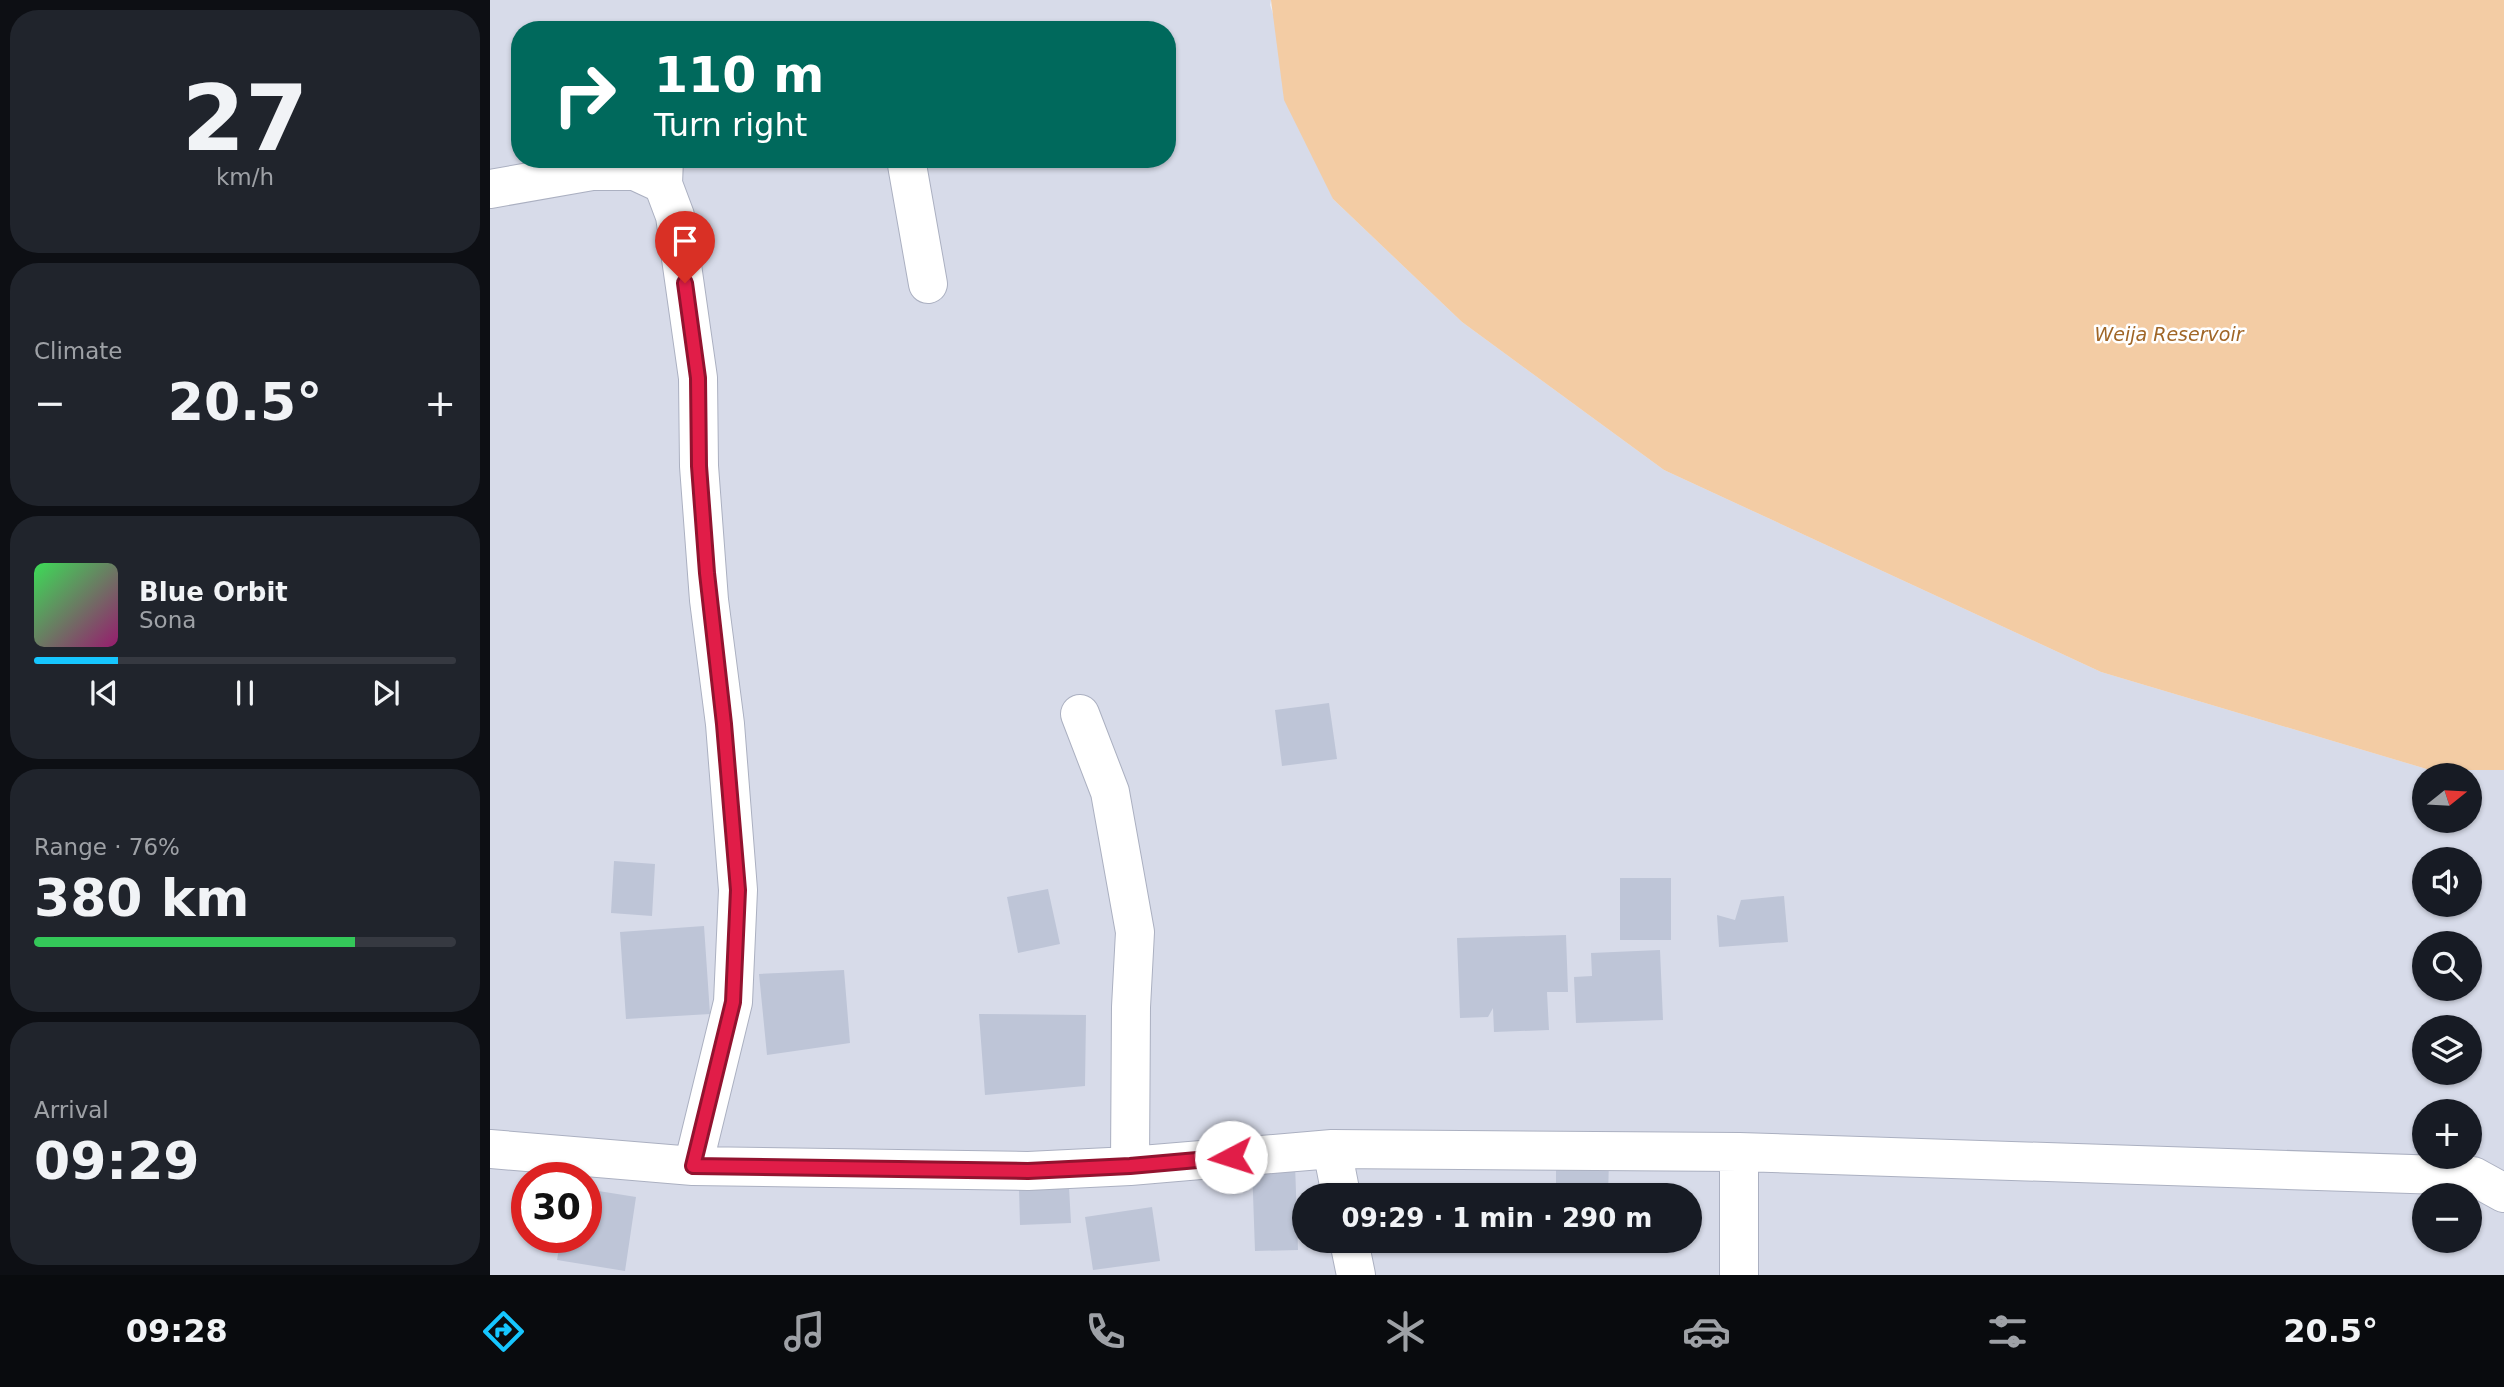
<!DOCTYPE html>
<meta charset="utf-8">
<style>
body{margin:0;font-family:"DejaVu Sans",sans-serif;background:#20242c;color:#f1f3f6;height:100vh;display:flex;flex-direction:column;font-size:26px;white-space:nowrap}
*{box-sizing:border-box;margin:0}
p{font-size:23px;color:#9ea1a6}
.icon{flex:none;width:38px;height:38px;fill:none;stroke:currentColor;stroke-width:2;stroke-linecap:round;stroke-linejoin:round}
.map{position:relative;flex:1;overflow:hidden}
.details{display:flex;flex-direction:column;gap:10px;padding:10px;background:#0d0f14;width:490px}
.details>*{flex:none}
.banner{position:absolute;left:21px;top:21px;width:665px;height:147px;border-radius:28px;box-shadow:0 2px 5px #0004;background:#00695c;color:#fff;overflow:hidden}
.needle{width:46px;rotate:72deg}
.controls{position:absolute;left:1922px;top:763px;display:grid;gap:14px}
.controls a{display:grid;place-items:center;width:70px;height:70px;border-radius:50%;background:#171b24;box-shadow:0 2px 5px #0004;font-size:35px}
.speed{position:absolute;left:21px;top:1162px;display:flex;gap:14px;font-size:35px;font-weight:700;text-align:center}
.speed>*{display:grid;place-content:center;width:91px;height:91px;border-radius:50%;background:#171b24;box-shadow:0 2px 5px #0004;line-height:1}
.speed .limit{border:10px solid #d22;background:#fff;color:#111}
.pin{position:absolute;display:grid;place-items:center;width:60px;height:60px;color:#fff;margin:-72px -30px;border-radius:50% 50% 50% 0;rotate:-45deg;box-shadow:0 0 7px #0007}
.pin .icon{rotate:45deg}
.me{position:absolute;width:77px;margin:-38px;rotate:265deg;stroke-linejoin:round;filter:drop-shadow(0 0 5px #0008)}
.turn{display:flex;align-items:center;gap:24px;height:147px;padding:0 28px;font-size:32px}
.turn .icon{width:91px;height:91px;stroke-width:2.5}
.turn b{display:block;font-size:49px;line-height:60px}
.big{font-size:52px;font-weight:700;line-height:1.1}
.details .tile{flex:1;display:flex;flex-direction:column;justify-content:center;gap:10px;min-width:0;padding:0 24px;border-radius:28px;background:#20242c}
.details .dial{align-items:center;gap:0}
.dial b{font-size:91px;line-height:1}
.song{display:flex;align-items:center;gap:21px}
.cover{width:84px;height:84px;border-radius:10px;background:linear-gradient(135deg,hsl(130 70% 55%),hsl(320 70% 35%))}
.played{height:7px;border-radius:4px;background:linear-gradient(90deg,#16c6ff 20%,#363941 20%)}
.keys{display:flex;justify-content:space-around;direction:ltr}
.heat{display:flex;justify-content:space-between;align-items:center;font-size:38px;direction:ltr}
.charge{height:10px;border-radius:5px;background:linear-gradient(90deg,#34c759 76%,#363941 0)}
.trip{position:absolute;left:802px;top:1183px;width:410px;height:70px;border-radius:35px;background:#171b24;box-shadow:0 2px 5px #0004;font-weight:700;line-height:70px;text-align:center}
.dock{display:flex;height:112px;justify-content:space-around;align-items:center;background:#090b0e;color:#9ea1a6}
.dock .icon{width:49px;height:49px}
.dock .selected{color:#16c6ff}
.dock b{font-size:32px;color:#f1f3f6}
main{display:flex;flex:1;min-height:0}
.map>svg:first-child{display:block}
.residential{fill:#d7dbe9;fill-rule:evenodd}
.water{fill:#f3cca4}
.building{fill:#bec5d7}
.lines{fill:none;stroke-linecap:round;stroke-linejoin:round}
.minor-casing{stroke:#abb0c1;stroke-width:40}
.minor{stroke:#fff;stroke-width:38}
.route-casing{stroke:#92132f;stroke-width:18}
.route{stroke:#e11d48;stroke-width:12}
.labels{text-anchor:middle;stroke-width:5;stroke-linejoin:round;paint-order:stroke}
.water-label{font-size:19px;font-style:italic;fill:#a06627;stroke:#fff}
</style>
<main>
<section class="details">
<div class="tile dial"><b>27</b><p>km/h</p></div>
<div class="tile"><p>Climate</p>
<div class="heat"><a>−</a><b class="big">20.5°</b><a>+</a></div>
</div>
<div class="tile">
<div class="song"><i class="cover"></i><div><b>Blue Orbit</b><p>Sona</p></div></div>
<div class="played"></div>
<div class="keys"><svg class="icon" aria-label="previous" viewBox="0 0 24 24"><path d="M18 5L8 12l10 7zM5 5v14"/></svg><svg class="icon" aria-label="pause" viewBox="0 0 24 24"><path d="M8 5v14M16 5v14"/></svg><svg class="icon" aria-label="next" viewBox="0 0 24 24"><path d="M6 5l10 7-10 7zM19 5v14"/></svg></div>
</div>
<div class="tile"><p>Range · 76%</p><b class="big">380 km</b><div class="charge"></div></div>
<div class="tile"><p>Arrival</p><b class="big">09:29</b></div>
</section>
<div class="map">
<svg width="2014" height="1275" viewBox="0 0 2014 1275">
<rect width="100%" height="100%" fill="#e9ebf5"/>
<!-- residential -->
<path class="residential" d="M0,0H781L780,5L843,199L972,322L1174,470L1611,672L1940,770H2014V1275H0ZM30,30H677V159H30ZM1934,775H1979V821H1934ZM1934,859H1979V905H1934ZM1934,943H1979V989H1934ZM1934,1027H1979V1073H1934ZM1934,1111H1979V1157H1934ZM37,1178H96V1237H37ZM814,1195H1199V1241H814ZM1934,1195H1979V1241H1934Z"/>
<!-- water -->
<path class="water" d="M781,0H2014V770H1940L1611,672L1174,470L972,322L843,199L794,100Z"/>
<!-- building -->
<path class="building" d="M181,23V30H160L159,26Z
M839,703L847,759L792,766L785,710Z
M124,861L165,864L162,916L121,913Z
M1130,878H1181V940H1130Z
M558,889L570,944L528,953L517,897Z
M1294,896L1298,942L1229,947L1227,915L1245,920L1251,900Z
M214,926L220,1014L136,1019L130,932Z
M1076,935L1078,992H1057L1059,1030L1004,1032L1003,1008L998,1017L970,1018L967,938Z
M1170,950L1173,1020L1086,1023L1084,977L1102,976L1101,953Z
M354,970L360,1043L277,1055L269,974Z
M489,1014L596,1015L595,1086L495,1095Z
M1066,1160L1119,1161L1118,1195H1066Z
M805,1164L808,1250L765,1251L762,1166Z
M579,1187L581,1223L530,1225L529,1189Z
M96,1189L146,1197L135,1271L67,1260L71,1237H96Z
M662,1207L670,1261L603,1270L595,1217Z"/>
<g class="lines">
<!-- minor casing -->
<g class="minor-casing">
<path id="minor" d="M174,159L173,184L185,216L208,378L209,466L219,600L235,724L248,890L243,1002L203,1166
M416,159L438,284
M0,189L102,171H145L173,184
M590,714L620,792L645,932L641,1007L640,1166
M0,1149L203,1166L538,1171L640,1166L842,1149L1249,1152
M842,1149L851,1195
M859,1241L866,1275
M1249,1275V1152L1983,1176L2014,1193"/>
</g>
<!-- minor -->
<use href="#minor" class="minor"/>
</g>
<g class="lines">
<!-- route casing -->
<g class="route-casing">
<path id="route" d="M195,283L208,378L209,466L217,573L234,724L248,890L243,1002L203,1166L538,1171L640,1166L741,1157"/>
</g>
<!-- route -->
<use href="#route" class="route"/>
</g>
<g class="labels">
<!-- water labels -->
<g class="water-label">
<text x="1679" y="341">Weija Reservoir</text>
</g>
</g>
</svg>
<div class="controls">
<a><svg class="needle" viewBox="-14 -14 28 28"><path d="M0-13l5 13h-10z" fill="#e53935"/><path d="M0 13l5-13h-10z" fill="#9ea1a6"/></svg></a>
<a><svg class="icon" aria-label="sound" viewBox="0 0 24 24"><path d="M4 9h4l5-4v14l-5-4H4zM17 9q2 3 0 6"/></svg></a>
<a><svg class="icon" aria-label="search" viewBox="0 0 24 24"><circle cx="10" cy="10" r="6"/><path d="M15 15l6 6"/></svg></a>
<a><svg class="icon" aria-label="layers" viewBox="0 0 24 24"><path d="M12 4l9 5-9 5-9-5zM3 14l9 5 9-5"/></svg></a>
<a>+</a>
<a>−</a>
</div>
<div class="speed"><div class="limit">30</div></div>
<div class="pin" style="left:195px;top:283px;background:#d93025"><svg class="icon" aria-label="arrive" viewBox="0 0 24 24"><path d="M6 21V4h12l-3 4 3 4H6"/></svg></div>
<svg class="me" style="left:741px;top:1157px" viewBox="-20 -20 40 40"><circle r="19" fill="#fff"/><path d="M0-13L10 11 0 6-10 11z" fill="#e11d48"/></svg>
<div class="trip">09:29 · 1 min · 290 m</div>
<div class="banner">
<div class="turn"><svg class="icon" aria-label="right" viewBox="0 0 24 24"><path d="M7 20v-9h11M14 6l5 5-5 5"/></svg><div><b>110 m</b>Turn right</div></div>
</div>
</div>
</main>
<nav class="dock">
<b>09:28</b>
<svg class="icon selected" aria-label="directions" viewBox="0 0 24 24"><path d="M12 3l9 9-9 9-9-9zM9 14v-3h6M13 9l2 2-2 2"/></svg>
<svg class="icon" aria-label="music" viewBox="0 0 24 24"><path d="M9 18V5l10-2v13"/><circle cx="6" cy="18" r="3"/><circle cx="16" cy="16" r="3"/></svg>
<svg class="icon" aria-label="phone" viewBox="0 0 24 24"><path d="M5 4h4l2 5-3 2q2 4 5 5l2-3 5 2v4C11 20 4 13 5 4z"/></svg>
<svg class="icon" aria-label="climate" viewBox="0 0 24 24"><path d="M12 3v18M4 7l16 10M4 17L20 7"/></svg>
<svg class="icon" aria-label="car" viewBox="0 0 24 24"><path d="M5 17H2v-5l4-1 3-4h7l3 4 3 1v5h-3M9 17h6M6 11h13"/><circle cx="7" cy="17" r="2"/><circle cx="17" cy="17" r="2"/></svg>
<svg class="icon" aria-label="filters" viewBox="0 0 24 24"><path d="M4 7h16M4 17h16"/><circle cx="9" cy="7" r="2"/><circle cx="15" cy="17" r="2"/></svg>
<b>20.5°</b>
</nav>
